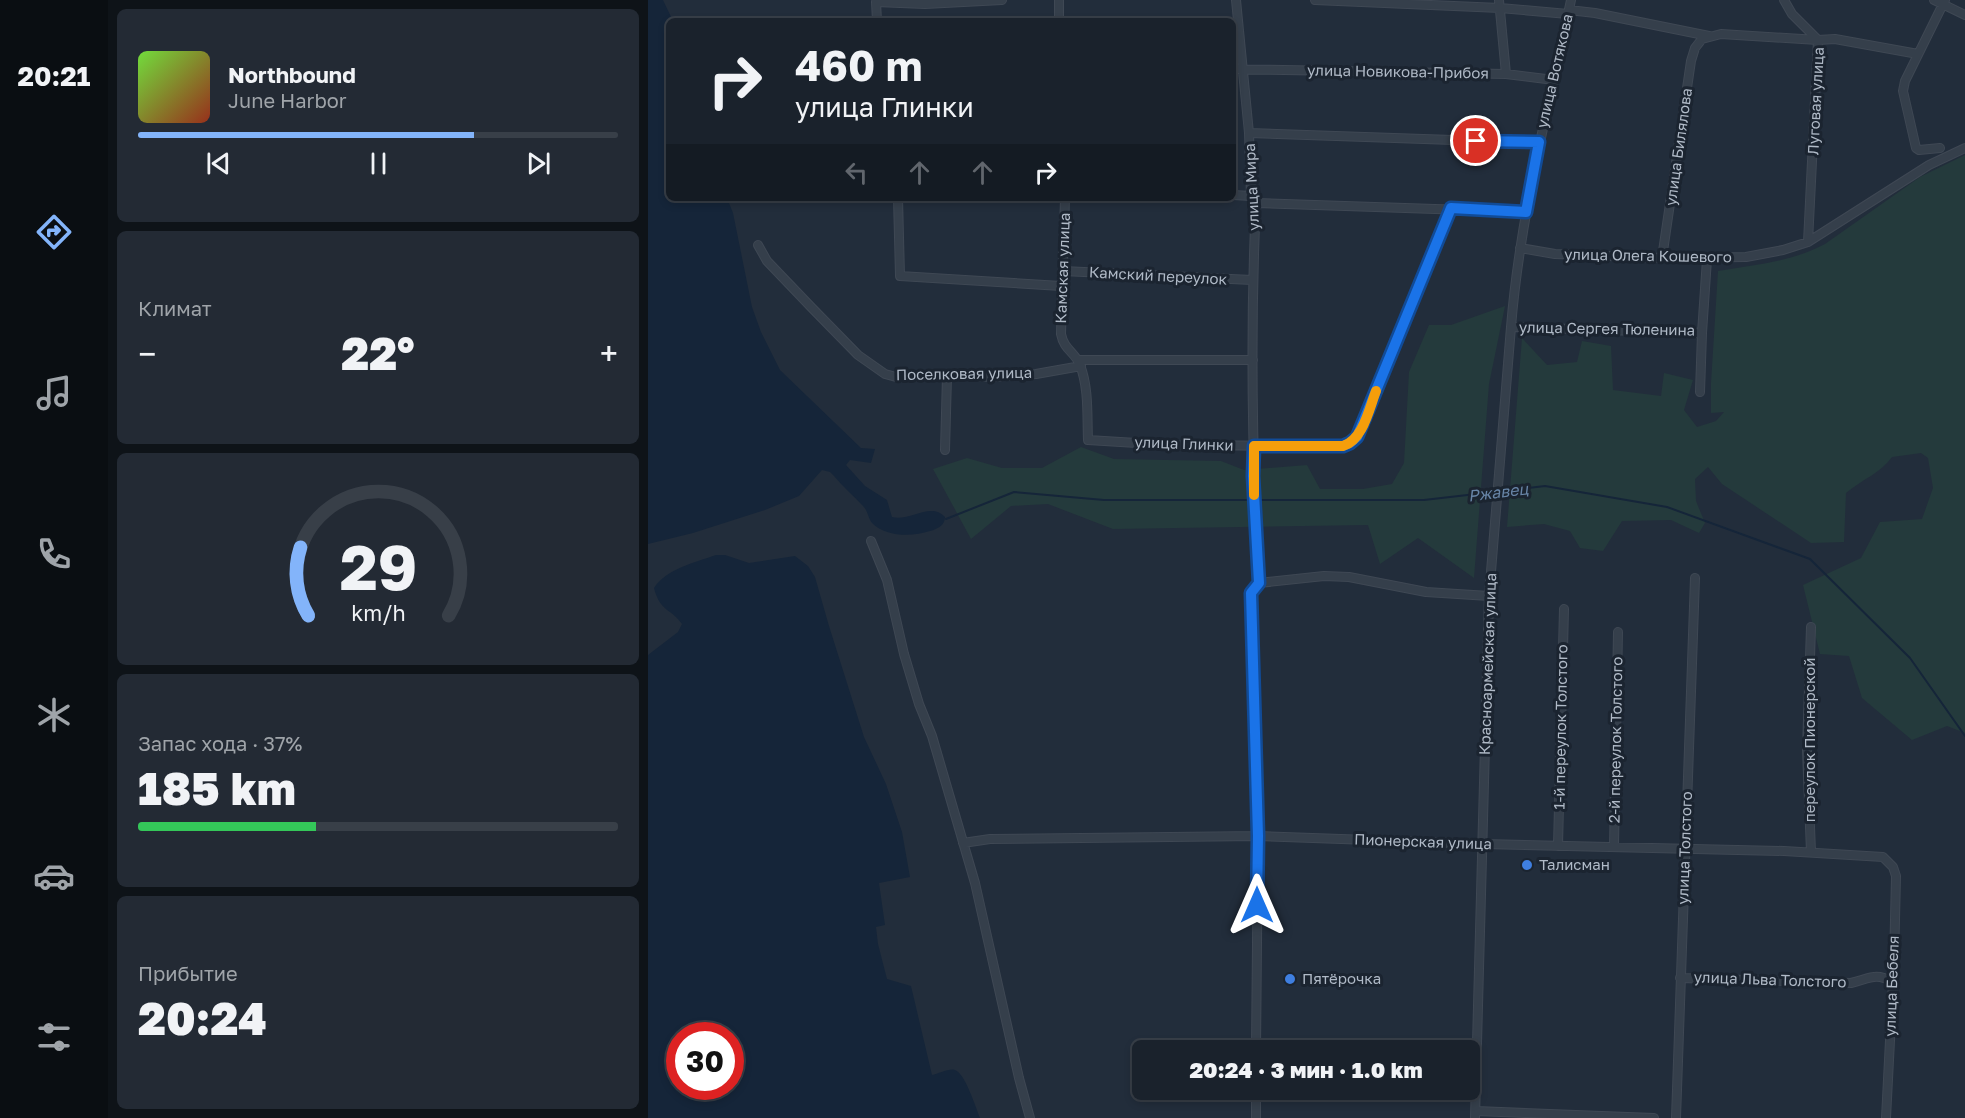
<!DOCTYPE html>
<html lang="ru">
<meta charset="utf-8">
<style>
body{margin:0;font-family:"Golos Text",sans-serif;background:#232a34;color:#f1f3f6;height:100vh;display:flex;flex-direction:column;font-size:22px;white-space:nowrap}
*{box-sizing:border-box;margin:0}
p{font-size:20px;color:#9fa4a9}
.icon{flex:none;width:33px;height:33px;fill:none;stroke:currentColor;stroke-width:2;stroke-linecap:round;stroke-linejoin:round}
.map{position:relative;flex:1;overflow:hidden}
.details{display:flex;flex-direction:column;gap:9px;padding:9px;background:#0e1318;width:540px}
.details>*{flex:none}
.hud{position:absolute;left:18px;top:18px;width:570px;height:183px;border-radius:9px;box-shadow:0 3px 9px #0003,0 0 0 2px #383f48;background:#1a222c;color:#f1f3f6;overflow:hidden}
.speed{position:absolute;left:18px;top:1022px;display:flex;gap:12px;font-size:30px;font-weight:700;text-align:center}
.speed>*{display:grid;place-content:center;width:78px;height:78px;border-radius:50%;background:#1a222c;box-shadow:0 3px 9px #0003,0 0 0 2px #383f48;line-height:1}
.speed .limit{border:9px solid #d22;background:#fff;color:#111}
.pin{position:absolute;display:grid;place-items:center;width:51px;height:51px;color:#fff;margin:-26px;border:3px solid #fff;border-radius:50%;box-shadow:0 2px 6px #0007}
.me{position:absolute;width:66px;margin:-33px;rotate:0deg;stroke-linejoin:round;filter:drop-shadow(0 0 4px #0008)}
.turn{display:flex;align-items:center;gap:21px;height:126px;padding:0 30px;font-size:27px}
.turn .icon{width:78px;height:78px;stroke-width:2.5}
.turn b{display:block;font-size:42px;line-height:51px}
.lanes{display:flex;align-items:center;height:57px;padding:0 30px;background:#0003;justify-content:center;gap:30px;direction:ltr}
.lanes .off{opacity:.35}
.big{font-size:45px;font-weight:800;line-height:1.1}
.details .widget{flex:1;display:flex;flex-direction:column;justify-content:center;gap:9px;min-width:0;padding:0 21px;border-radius:9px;background:#232a34}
.details .dial{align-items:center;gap:0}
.dial svg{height:156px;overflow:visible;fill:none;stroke:#383f48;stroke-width:7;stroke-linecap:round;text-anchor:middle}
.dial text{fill:#f1f3f6;stroke:none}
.song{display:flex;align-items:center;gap:18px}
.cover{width:72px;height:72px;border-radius:9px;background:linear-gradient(135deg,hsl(100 70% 55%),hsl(10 70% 35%))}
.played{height:6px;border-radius:3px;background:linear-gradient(90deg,#83b4fa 70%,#383f48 70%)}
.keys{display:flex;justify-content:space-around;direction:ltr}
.heat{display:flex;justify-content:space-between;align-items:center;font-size:33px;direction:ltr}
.charge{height:9px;border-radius:4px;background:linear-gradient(90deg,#34c759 37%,#383f48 0)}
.trip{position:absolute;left:484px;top:1040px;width:348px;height:60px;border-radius:9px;background:#1a222c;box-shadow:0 3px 9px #0003,0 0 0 2px #383f48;font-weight:800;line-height:60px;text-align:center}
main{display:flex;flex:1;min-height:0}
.menu{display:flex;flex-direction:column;width:108px;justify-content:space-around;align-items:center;background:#0a0e12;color:#9fa4a9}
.menu .icon{width:42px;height:42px}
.menu .on{color:#83b4fa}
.menu b{font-size:27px;color:#f1f3f6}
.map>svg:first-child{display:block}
.green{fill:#243a3c}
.water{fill:#152539;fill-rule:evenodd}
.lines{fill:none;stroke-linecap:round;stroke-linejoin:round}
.stream{stroke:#152539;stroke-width:2}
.minor-casing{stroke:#3f4854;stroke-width:10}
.minor{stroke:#353f4b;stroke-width:8}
.route-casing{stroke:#114b97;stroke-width:15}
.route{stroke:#1a73e8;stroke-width:10}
.slow{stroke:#f59e0b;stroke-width:10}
.shop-dot{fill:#3f7fe0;stroke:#1b2430;stroke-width:2}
.labels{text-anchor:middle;stroke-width:6;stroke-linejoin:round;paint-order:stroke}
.street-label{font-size:15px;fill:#b0bac7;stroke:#1b2430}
.poi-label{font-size:15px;fill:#b0bac7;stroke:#1b2430;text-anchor:start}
.water-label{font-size:16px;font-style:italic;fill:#6885a7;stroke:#1b2430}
</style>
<main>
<nav class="menu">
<b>20:21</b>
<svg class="icon on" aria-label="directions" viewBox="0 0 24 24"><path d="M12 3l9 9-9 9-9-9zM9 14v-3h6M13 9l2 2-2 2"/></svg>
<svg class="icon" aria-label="music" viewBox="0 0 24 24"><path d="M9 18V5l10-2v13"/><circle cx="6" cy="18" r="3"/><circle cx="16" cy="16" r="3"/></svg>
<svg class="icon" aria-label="phone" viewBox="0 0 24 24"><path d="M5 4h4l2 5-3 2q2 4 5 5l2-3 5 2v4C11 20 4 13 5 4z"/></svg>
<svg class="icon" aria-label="climate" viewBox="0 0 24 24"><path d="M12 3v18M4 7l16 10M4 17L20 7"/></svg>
<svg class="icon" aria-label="car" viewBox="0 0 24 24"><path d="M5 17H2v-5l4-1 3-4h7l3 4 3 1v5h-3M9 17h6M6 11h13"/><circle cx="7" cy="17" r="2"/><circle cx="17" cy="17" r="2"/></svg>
<svg class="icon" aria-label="filters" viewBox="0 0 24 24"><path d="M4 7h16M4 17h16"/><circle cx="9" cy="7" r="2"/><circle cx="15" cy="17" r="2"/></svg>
</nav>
<section class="details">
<div class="widget">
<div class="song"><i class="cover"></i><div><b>Northbound</b><p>June Harbor</p></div></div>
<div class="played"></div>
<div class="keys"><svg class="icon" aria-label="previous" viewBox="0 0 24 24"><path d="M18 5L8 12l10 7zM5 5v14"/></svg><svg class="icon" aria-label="pause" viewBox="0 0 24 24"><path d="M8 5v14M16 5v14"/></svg><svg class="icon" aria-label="next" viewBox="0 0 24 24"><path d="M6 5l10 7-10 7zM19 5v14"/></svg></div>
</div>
<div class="widget"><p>Климат</p>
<div class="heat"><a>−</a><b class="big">22°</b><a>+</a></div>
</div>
<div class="widget dial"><svg viewBox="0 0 100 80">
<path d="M14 69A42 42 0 1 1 86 69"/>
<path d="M14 69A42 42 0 0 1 10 34" stroke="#83b4fa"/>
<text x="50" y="56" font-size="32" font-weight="700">29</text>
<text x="50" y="72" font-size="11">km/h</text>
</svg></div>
<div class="widget"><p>Запас хода · 37%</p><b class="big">185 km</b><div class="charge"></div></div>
<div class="widget"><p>Прибытие</p><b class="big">20:24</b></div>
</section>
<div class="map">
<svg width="1317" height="1118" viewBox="0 0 1317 1118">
<rect width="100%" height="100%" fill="#222d3b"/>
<!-- green -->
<path class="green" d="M1317,155V733L1299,726L1264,740L1214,698L1201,656L1172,654L1155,585L1213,558L1232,522L1274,519L1285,488L1280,458L1273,453L1244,457C1233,473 1213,480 1198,493L1196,542L1163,543L1074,484L1060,467L1047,479L1048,501L1057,523L1051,533L1023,520L974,521L955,551L932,548L922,531L896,524L859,527L874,338L899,365L929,362L934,341L963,346L965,390L1013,396L1016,373L1045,380L1036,410L1049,427L1068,421L1076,412L1063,413V383L1070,271C1107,265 1143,262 1177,244L1272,177Z
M857,306L841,384L826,578L770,538L732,564L720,525L465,529L400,504L363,506L323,539L285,469L319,458L354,468H394L433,447L466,459L573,461L596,470L659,465L672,489H715L744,484L756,463L761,372L781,325H803Z"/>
<!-- water -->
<path class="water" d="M0,0H15L25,21H21V198H79L85,213L104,307L113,332L132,370L213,448L227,449L223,463L202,460L198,465L217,486L239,500L244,517C261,522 283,501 297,517C297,525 290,529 282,531C264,537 238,537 224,523C220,518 220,511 215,506C206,496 195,487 186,476L182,472L174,470L151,496L117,510L45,533L0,544Z
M68,555H77L101,563L147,556L160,566L167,577L181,626L216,737L238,784L254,832L262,877L231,883L237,925L228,927L230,944L239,979L263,986L284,1075C290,1074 301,1068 307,1070C317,1073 328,1108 332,1118H0V655L30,632L34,624C24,609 12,612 6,588C18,569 48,562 68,555ZM32,1035H82V1086H32Z"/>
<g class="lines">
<!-- stream -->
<path class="stream" d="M298,519L366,492L456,500H776L897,486L1019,507L1162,559L1262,658L1317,736"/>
<!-- minor casing -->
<g class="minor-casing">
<path id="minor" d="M411,0V21
M588,0L601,133L603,196L608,203C602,329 604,456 611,583L603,593L610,836L608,1050
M667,0L852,8L920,14
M851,0L858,74
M1286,0L1317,15
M921,10L947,13L1061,36
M229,21L228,2L277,4L354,0
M585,69L858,74L906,80
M601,133L891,143
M1292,148L1271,150L1268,148L1255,91L1257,81L1297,0
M585,195L603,196
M250,198L252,276L413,286
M417,198L413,334C416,350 427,352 432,365C441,388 439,416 440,440L521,445L681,446L702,443L709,437L803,208
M608,203L877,212
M1160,242L1170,40L1187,39L1270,54
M110,245L119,261L164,308L210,355L237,374L248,377L317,375L342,377L388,374L433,366
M872,248L907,254L1014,258L1098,257L1135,250L1160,242L1281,165L1317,148
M1014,258L1043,61L1047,48L1054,39L1073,34L1170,40L1144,14L1136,0
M415,271L604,280
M863,327L1054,333L1059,259
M430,360H605
M1052,392L1054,333
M297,450L299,376
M223,541L239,580L256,654L271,704L284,736L327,883L371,1078L382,1118
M611,583L676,576L701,577L778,592L841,596
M1163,627L1159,750L1163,852
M315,843L342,839L610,836L835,844L1136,851L1235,857L1245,867L1248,876L1246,963L1238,1118
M910,846L916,609
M966,847L970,632
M1032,978L1203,983C1221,979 1227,972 1245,982
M608,1089V1118
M828,1111L1006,1118
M827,1118L841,596L863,327C872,216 900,109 923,0
M1028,1118L1047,578"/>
</g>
<!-- minor -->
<use href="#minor" class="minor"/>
</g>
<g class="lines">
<!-- route casing -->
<g class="route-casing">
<path id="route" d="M609,905L610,836L603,593L611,583L605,476L606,446H695L702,443L709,437L803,208L878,212L891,142L828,141"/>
</g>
<!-- route -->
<use href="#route" class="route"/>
<!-- slow -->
<path class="slow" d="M606,495V446H695C715,440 721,409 728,391"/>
</g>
<!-- markers -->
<g class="shop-dot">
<circle cx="879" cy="865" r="6"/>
<circle cx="642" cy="979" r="6"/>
</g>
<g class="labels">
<!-- street labels -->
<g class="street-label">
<text transform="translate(907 71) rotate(-77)" y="5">улица Вотякова</text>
<text transform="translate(750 72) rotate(1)" y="5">улица Новикова-Прибоя</text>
<text transform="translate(1168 101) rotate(-87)" y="5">Луговая улица</text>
<text transform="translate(1031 147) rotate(-82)" y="5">улица Билялова</text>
<text transform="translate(604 187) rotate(-93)" y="5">улица Мира</text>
<text transform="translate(1000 256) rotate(1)" y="5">улица Олега Кошевого</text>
<text transform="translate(415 268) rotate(-88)" y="5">Камская улица</text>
<text transform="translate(510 276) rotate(3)" y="5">Камский переулок</text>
<text transform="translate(959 329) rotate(1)" y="5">улица Сергея Тюленина</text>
<text transform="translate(316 374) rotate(-1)" y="5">Поселковая улица</text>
<text transform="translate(536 444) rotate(2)" y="5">улица Глинки</text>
<text transform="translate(840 664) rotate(-88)" y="5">Красноармейская улица</text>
<text transform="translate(913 727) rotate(-89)" y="5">1-й переулок Толстого</text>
<text transform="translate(968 740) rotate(-89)" y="5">2-й переулок Толстого</text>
<text transform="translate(1162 740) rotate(-90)" y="5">переулок Пионерской</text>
<text transform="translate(775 842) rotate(2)" y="5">Пионерская улица</text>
<text transform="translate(1037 848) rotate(-88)" y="5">улица Толстого</text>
<text transform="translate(1122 980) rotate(2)" y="5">улица Льва Толстого</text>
<text transform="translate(1244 986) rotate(-88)" y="5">улица Бебеля</text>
</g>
<!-- poi labels -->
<g class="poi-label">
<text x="891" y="870">Талисман</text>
<text x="654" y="984">Пятёрочка</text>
</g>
<!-- water labels -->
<g class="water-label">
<text transform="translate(850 492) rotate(-7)" y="6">Ржавец</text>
</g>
</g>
</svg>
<div class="speed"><div class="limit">30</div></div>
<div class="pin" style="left:828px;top:141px;background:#d93025"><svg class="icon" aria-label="arrive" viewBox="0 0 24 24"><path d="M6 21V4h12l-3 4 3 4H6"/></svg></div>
<svg class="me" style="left:609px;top:905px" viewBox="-20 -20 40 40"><path d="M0-17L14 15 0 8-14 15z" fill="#1a73e8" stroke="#fff" stroke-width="4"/></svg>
<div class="trip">20:24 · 3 мин · 1.0 km</div>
<div class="hud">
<div class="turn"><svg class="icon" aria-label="right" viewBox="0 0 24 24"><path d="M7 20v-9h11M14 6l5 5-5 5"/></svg><div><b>460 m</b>улица Глинки</div></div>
<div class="lanes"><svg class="icon off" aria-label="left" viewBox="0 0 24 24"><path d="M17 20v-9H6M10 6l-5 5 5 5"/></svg><svg class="icon off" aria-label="ahead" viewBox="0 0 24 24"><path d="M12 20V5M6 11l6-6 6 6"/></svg><svg class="icon off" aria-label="ahead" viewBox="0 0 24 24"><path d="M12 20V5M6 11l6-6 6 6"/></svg><svg class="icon" aria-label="right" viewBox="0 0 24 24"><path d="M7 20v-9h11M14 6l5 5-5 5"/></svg></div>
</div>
</div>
</main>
